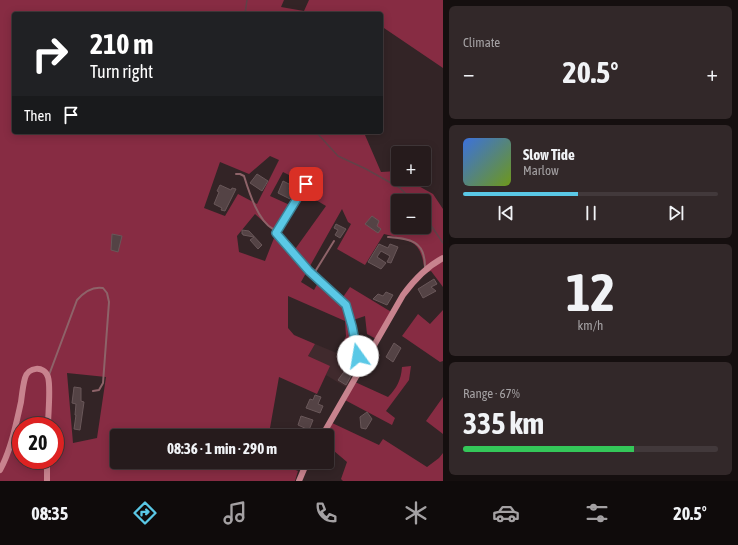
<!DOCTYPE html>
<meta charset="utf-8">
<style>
body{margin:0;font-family:"Asap Condensed",sans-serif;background:#322829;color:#f1f3f6;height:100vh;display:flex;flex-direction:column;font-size:15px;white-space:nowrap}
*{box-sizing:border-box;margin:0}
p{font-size:13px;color:#a4a1a3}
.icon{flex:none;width:22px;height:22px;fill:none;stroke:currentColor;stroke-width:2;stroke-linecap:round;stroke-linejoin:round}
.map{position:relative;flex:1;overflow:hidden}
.details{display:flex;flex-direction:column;gap:6px;padding:6px;background:#150f0f;width:295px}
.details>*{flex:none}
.banner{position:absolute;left:12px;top:12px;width:371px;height:122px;border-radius:4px;box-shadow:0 2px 10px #0003,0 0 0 1px #42393b;background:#202124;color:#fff;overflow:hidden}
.fabs{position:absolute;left:391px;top:146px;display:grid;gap:8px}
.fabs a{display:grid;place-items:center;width:40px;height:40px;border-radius:4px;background:#261b1c;box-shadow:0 2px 10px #0003,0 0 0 1px #42393b;font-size:20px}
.speed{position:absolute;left:12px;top:417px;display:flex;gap:8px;font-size:20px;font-weight:700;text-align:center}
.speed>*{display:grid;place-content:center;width:52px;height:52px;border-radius:50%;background:#261b1c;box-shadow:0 2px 10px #0003,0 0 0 1px #42393b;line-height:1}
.speed .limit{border:6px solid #d22;background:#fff;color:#111}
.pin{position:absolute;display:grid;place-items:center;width:34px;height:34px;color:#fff;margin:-17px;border-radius:8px;box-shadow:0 2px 6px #0006}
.me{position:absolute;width:44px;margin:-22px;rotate:347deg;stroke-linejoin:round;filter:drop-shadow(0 0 3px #0008)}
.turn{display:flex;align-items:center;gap:14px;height:84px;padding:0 12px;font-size:18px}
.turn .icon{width:52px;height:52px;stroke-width:2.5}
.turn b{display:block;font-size:28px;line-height:34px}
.then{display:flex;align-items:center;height:38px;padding:0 12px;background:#0003;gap:8px;font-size:15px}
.big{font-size:30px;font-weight:700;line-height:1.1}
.details .tile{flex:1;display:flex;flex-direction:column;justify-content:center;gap:6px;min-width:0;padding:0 14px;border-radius:6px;background:#322829}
.details .dial{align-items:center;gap:0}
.dial b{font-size:52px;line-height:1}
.song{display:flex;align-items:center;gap:12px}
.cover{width:48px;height:48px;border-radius:6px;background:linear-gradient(135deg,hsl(220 70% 55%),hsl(80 70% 35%))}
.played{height:4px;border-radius:2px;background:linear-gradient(90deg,#5ac8e6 45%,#42393b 45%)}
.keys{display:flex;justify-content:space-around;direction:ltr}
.heat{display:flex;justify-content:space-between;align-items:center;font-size:22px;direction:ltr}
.charge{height:6px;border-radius:3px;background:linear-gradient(90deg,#34c759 67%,#42393b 0)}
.trip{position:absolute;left:110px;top:429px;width:224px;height:40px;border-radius:4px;background:#261b1c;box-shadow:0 2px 10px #0003,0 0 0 1px #42393b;font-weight:700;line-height:40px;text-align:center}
.tabs{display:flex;height:64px;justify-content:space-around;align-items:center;background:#0f0b0b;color:#a4a1a3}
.tabs .icon{width:28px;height:28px}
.tabs .active{color:#5ac8e6}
.tabs b{font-size:18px;color:#f1f3f6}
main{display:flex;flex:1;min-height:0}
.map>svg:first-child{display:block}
.built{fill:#402a2d}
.green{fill:#872c43;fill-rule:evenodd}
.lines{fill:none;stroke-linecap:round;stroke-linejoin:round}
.stream{stroke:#604248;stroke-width:1.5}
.building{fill:#544345;stroke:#695759}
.lane{stroke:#8e6369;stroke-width:2}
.secondary{stroke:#c8838e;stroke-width:6}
.route-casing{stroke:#3a8296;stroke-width:10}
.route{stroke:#5ac8e6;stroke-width:7}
</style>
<main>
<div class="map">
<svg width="443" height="481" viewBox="0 0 443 481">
<rect width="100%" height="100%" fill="#332426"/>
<!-- built -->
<path class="built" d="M315,344L344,356L346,347L355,348L360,369L349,389L326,375L329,366L308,356Z"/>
<!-- green -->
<path class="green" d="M0,0H284L281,7L304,11L309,0H443V68L381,26V14H14V132H361L365,135L381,172L398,171V179H411L415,184L433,194L443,209V287L431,271L425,273C421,240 414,242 384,234L365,265L337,249L351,224L348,222L342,209L301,282L314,290L319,281L341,300L350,287L393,313L378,340L367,334L365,316L350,321L355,348L346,347L344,356L339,353L346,336L345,321L288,296V328L294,335L315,344L308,356L330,366L317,394L279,377L270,428L271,436H117V462H276L298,471L295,481H0ZM270,156L279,160L257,204L238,194L225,216L204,208L220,162L249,174ZM283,172L305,183L301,191L326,206L293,252L276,233L292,206L270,196ZM398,201H424V227H398ZM255,214L276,233L265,261L239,252L237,236ZM67,373L106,377L97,438L73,443ZM21,426H55V460H21Z
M443,310V361L440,362L402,336L418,314L430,324Z
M411,366L409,380L386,411L395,418L392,425L343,399L355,382L388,397C397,388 401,380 402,367Z
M443,397V434L426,421Z
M330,422L379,445L383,439L427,467L439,458L443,453V481H343L341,479L347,462L327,445V436H322Z"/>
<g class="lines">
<!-- stream -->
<path class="stream" d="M245,14L247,0
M316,132L338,156L366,169L400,188L413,201
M424,215L443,243"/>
</g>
<!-- building -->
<path class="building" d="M257,174L268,181L262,191L250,183Z
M283,181L291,185L289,189L294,191L290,199L278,193Z
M220,185L231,190L232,188L236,189L225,211L221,210L222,208L214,204L219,192L217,191Z
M372,216L379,221L377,226L381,229L378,233L365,224Z
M336,224L346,229L340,238L335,235L338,230L334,228Z
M242,230L249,231L262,245L258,249L250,240L254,237L243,235V234H242Z
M112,234L122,236L118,252L111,250Z
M379,244L388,248L390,244L398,247L391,263L387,262L390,256L381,251L377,257L386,263L381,269L368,262Z
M434,279L437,284L431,287L436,291L423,298L418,289Z
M386,292L393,295L387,305L373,299L378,294L383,296Z
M394,343L401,348L393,362L386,357Z
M349,359L352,361L353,360L357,361V365L346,385L338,380L346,369L347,366L345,364Z
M74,387L81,388V401L84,402L80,430L74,429L76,415H75L76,404L72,403Z
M315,395L321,397L318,404L323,406L320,413L306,408L310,399L313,400Z
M367,412L372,419L366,429L361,428L360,417Z
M301,416L313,420L309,430L298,425Z"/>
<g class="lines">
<!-- lane -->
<path class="lane" d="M236,174H240L244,176C249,192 258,221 273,229L309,271L346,305L352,326L360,365
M276,233L306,183
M388,237C410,239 425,240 425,267
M313,275L334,241
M49,375L77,300C84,292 92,286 103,288L107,293L109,302L103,383L99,390L93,391"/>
<!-- secondary -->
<path class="secondary" d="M322,436L403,295C414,280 426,267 443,258
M0,470C11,450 16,424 21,402C22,394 23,385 25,378C28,367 44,365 48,377C51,387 48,414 48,426
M47,481V460
M299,481L307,462"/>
</g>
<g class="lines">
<!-- route casing -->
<g class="route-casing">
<path id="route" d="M306,184L276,233L309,271L346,305L352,326L358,356"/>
</g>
<!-- route -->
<use href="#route" class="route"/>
</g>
</svg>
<div class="fabs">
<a>+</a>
<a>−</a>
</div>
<div class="speed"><div class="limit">20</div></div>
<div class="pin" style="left:306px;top:184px;background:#d93025"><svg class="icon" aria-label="arrive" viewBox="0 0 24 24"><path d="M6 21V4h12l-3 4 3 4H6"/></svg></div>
<svg class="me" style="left:358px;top:356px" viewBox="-20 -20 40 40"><circle r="19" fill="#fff"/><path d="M0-13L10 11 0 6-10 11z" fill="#5ac8e6"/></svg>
<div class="trip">08:36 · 1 min · 290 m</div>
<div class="banner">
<div class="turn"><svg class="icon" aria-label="right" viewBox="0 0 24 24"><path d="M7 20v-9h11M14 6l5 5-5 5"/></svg><div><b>210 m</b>Turn right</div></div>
<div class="then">Then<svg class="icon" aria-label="arrive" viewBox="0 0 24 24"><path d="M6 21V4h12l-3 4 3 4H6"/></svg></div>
</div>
</div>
<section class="details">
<div class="tile"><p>Climate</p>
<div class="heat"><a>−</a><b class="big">20.5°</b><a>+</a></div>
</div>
<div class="tile">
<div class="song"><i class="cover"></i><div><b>Slow Tide</b><p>Marlow</p></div></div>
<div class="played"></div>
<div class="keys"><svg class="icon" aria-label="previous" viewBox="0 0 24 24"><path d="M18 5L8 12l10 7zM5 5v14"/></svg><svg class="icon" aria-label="pause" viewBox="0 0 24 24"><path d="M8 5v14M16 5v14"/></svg><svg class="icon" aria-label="next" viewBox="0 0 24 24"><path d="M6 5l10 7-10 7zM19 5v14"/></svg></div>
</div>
<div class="tile dial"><b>12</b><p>km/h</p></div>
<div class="tile"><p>Range · 67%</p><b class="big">335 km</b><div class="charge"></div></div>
</section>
</main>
<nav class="tabs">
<b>08:35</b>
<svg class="icon active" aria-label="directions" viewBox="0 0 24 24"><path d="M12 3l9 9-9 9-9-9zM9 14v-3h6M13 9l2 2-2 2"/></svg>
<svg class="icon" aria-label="music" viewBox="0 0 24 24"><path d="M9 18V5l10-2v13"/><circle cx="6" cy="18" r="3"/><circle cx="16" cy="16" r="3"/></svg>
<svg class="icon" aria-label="phone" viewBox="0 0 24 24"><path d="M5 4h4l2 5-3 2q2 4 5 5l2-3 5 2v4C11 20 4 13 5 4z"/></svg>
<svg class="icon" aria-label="climate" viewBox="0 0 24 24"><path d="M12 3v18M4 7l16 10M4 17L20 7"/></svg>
<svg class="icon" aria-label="car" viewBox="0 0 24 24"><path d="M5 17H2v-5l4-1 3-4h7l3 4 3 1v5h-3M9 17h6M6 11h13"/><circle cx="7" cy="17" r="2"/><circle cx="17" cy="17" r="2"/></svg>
<svg class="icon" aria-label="filters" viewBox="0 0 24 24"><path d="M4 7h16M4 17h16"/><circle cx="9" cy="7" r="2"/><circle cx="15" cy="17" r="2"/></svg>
<b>20.5°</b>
</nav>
